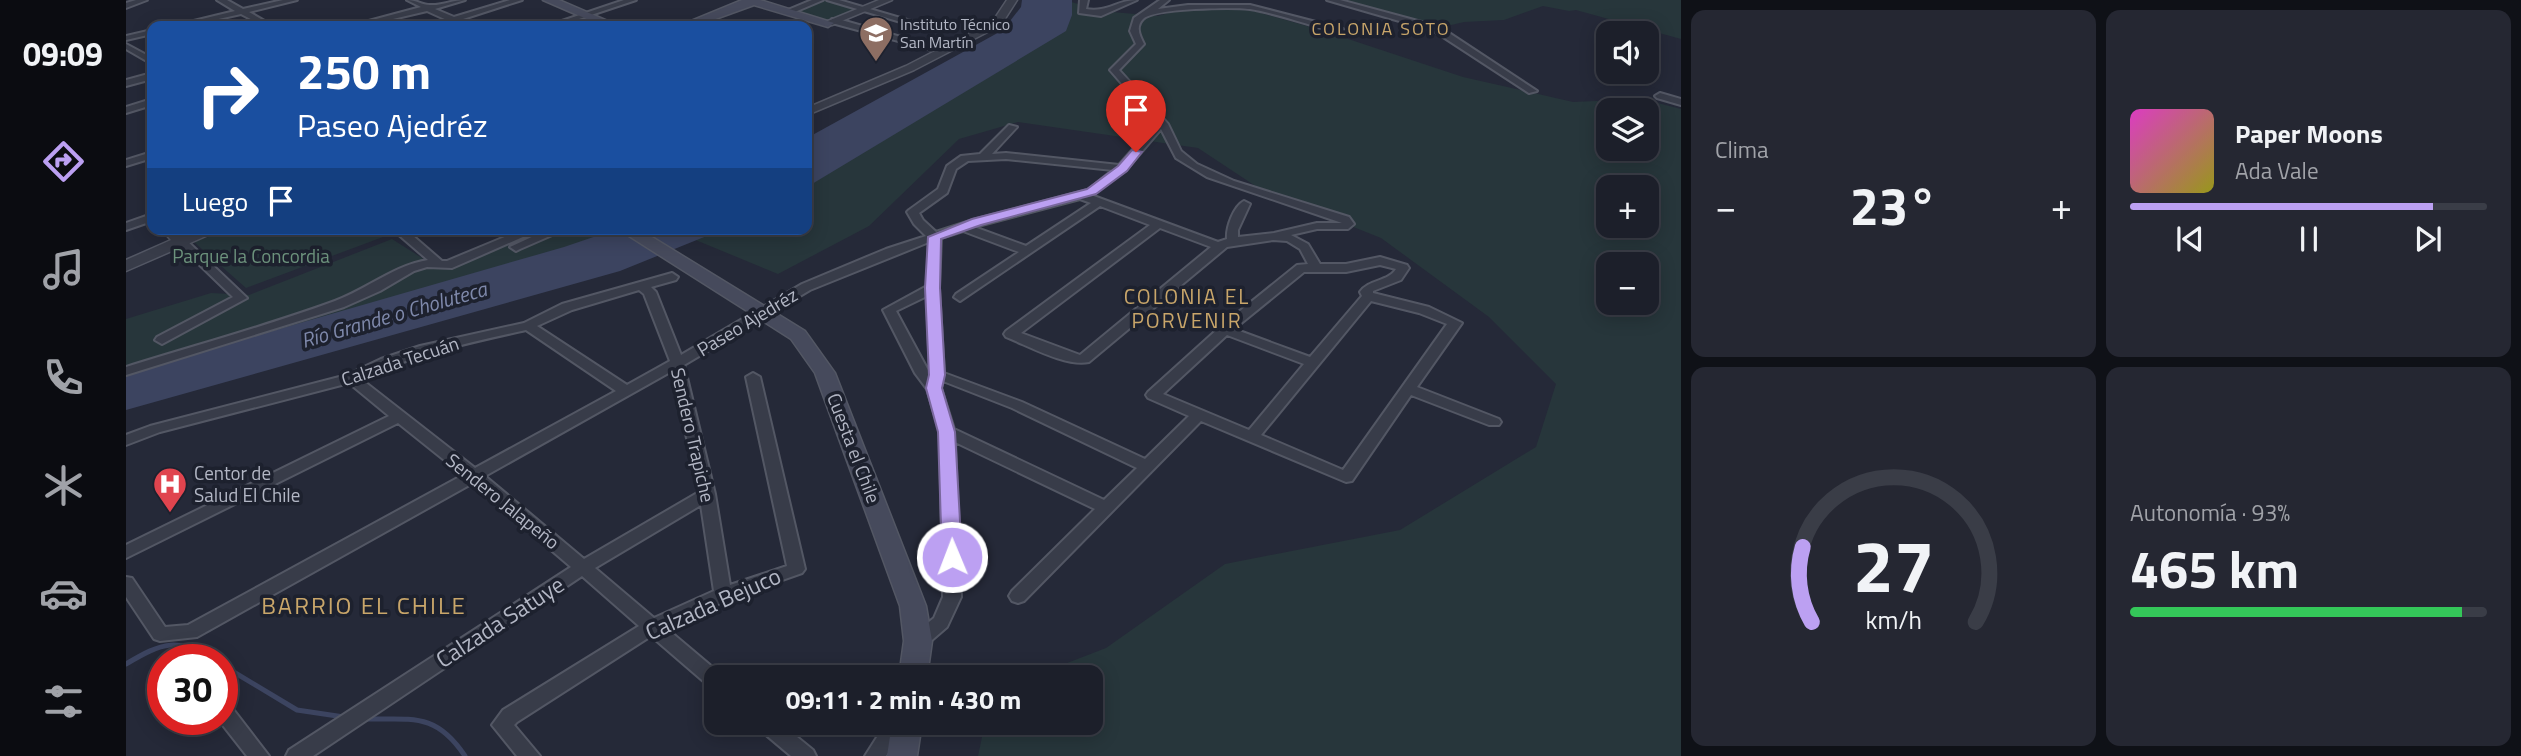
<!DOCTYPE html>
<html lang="es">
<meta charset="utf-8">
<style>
body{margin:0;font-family:"Titillium Web",sans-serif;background:#252732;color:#f1f3f6;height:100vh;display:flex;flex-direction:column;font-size:26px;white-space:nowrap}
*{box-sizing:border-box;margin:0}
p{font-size:23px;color:#a0a2a8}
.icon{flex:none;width:38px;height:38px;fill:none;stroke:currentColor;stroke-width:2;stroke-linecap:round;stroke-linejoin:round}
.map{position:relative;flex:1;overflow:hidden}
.sheet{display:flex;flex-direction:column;gap:10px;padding:10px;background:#0f1117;width:840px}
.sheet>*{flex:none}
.hud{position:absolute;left:21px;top:21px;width:665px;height:214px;border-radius:14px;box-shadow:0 4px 18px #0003,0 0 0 2px #3a3d47;background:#1a4fa0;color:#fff;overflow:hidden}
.buttons{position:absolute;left:1470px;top:21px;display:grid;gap:14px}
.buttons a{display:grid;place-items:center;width:63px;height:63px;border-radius:14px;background:#1c1f2a;box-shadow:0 4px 18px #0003,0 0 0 2px #3a3d47;font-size:35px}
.speed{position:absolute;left:21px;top:644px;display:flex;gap:14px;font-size:35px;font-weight:700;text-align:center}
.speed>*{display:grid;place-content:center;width:91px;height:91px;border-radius:50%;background:#1c1f2a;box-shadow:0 4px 18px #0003,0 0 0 2px #3a3d47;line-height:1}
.speed .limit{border:10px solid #d22;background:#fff;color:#111}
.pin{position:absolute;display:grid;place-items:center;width:60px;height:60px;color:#fff;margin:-72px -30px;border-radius:50% 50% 50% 0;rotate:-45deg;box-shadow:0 0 7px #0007}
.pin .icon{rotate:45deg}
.me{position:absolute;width:77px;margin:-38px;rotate:359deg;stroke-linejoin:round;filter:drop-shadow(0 0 5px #0008)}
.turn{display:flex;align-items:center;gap:24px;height:147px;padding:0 35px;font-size:32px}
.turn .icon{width:91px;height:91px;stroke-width:2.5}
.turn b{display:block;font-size:49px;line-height:60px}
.then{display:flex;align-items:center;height:66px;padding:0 35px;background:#0003;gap:14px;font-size:26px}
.big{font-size:52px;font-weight:700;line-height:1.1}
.sheet .tile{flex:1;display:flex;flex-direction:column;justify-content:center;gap:10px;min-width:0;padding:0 24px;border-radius:14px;background:#252732}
.sheet .dial{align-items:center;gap:0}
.dial svg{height:182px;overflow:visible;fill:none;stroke:#3a3d47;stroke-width:7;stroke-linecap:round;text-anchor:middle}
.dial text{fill:#f1f3f6;stroke:none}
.song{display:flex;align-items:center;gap:21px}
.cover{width:84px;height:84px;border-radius:10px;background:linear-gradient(135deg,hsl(310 70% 55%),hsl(60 70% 35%))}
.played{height:7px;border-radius:4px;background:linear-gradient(90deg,#bca0f2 85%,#3a3d47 85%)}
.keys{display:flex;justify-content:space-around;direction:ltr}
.heat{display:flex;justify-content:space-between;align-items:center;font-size:38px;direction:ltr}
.charge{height:10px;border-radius:5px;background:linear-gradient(90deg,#34c759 93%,#3a3d47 0)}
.sheet .tiles{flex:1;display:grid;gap:10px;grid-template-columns:repeat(2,1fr)}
.trip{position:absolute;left:578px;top:665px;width:399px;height:70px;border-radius:14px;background:#1c1f2a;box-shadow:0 4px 18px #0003,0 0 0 2px #3a3d47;font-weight:700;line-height:70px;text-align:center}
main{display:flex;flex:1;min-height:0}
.tab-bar{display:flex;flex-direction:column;width:126px;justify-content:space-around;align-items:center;background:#0b0c11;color:#a0a2a8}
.tab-bar .icon{width:49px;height:49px}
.tab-bar .on{color:#bca0f2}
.tab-bar b{font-size:32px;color:#f1f3f6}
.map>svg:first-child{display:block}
.green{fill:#27363b;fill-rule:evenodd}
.water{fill:#3c4460}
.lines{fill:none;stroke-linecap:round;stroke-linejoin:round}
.stream{stroke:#3c4460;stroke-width:5}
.minor-casing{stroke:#535764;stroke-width:4}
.tertiary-casing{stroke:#535764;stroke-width:3}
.secondary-casing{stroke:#535764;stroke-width:3}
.minor{fill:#383c49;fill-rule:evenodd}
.tertiary{fill:#383c49;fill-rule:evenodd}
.secondary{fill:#464a5c;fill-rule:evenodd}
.route{fill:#bca0f2;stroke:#7a689d;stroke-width:2}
.labels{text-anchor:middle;stroke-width:7;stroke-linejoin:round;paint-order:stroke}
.far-poi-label{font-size:16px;fill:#b3b7c5;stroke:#1d212e;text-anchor:start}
.far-neighbourhood-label{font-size:18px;letter-spacing:2px;fill:#c9a66a;stroke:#1d212e}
.park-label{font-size:19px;fill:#6d937d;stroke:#1d212e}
.street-label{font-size:19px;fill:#b3b7c5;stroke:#1d212e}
.poi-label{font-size:19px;fill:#b3b7c5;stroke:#1d212e;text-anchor:start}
.neighbourhood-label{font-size:21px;letter-spacing:2px;fill:#c9a66a;stroke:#1d212e}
.water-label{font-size:21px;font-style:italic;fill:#7e88aa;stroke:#1d212e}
.near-street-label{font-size:23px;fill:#b3b7c5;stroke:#1d212e}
.near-neighbourhood-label{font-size:24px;letter-spacing:2px;fill:#c9a66a;stroke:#1d212e}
</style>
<main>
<nav class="tab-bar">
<b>09:09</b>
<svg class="icon on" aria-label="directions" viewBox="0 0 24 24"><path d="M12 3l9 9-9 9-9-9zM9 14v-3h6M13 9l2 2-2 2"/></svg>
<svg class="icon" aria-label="music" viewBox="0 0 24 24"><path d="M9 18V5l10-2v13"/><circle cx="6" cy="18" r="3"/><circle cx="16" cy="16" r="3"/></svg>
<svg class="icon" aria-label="phone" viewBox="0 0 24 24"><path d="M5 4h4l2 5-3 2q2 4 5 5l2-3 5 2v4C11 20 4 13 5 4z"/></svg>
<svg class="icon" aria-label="climate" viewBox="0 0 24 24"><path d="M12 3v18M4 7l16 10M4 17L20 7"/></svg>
<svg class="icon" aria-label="car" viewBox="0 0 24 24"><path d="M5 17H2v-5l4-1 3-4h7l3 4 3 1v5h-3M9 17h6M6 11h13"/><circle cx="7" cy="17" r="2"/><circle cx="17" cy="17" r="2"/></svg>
<svg class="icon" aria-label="filters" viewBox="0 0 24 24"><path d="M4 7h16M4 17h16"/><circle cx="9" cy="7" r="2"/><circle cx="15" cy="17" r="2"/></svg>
</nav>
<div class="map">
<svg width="1555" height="756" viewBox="0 0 1555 756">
<rect width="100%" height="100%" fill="#252938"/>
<!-- green -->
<path class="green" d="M698,0L730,9L699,21L666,11Z
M939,0L975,11L1032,16L1056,9L1117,8L1195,30L1337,77L1447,102L1516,99L1555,109V756H852L859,723H964V677H905L980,648L1099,564L1274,530L1410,447L1430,384L1363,317L1255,238L1137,191L1072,148L892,122L833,139L743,226L652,274L555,234L565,229H681V164ZM1482,110H1521V149H1482ZM1482,187H1521V226H1482ZM1482,264H1521V303H1482Z
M1214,0H1555V39L1450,10L1443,11L1417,6L1378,20L1338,22L1317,27Z
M105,229H257L265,234L120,288L68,242Z
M419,229H471L489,241L0,382V319L85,293L123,295L266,239L304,263L328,260L362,248L387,245Z"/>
<!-- water -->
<path class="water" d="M896,0H946V15L940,31L681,187V138L877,30L895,7Z
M491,229H598L494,271L0,410V373L438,247Z"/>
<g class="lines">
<!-- stream -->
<path class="stream" d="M0,664C37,642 51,637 89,660
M96,665L171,710L218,717
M237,719C285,720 309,711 339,756"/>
<!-- minor casing -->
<g class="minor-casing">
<path id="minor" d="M10,0H21L0,8V3Z
M91,0H101L117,9L157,0H171L123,12L147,26H138L115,14L61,26H47L109,11Z
M281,0C290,0 296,5 304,5C315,6 327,0 339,0L309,9L328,17L384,0H396L334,20L344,26H334L301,11L237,26H224L295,7Z
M498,0H510L432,26H421Z
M686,0H697L664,14L657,12Z
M701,0H713L812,29L805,31Z
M954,0H962L960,9C981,13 991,0 1011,0L975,16L953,13Z
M1034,0H1043L1032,9L1062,5H1124L1217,29V33H1214C1185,26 1154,14 1124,9C1106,7 1028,8 1017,19C1009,27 1014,36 1018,44L993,70L1042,124L1055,151L1071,164L1108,181L1223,217L1228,224L1222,229H1191L1165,235L1182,244L1194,264H1220L1254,257L1281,265L1283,268L1275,280L1247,291V293L1303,307L1336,323L1291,387L1373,419L1375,422L1373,425H1363L1285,395L1226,481L1220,482L1075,421L898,601L892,603L886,601L883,596L886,591L969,509L829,442L835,597L821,627L799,646L792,648L785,646L783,641L785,636L808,618L817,597L814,432L801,389L789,373L757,310L801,286L803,242L684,290L558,365L589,494L604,585L661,566L620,377L627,373L634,377L679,569L676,573L603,599L540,628L597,676L598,677H590V689L583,686L525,636L391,722L388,725L414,756H391L366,725L377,710L513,626L456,576L187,756H160L163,750L445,567L347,483L71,637L34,641L28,639L0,597V577L6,578L39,627L62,625L337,475L272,423L0,558V545L263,416L223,383L34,432L0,445V435L24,426L221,375L255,359L294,346L398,323L436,304L546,273L552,277L550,280L525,287L530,292L555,355L676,284L760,249L800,236L788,224L781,212L783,210L812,189L821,166L835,156L854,154L883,125L891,127L866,154L880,153L993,165L1030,123L984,70L1010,44L1004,31L1008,18ZM1035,129L1050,158L1081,177L1216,223H1191L1148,233L1112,237V230L1124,204L1118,201C1108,206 1100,227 1101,239L1092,242L965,195L1000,170ZM880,159L987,170L962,190L847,220L810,232L797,220L793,213L821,193L830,169L842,161ZM954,199L965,203L900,246L848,227ZM974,206L1024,225L880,331L878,334L880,337C903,346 940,367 963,362L1101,247L1147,240L1161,241L1174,249L1182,264L1171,265L1094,327L1022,392L1020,395L1022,398L1063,416L1019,459L896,402L818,373L813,288L815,238L837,231L893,252L830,294L828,297L834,301ZM1034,228L1085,247L954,355L895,333ZM1254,265L1270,269C1262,282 1243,279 1234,292L1236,296L1184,357L1108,329L1178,272H1220ZM513,290L518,294L544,361L501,385L411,326L446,310ZM801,296L804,374L770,311ZM1245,301L1293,313L1321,324L1217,470L1135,435ZM400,330L490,391L349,468L235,379C288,354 343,343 400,330ZM1101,335L1178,364L1123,430L1037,394ZM546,371L573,492L458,559L359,476ZM817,381L886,408L1011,468L978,500L828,429L815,388ZM575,505L588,591L528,618L469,568Z
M1201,0H1214L1314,27L1411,91L1403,93L1308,31Z
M706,19H712L820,50L813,52L706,23Z
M26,30V34L0,40V36Z
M0,44L26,58V64L0,49Z
M26,73V79L0,86V80Z
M1534,93L1555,99V105L1531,98L1529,96Z
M26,99V105L0,113V107Z
M26,152V158L0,166V160Z
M26,214V221L0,230V223Z
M266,229H279L316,261H321L398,229H415L326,268L301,267L288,271L254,291L218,307L0,375V367C70,345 141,326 209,301C241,289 269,265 302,260Z
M423,229H440L394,249L390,251L384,247Z
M55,238L59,239L121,298L36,344L29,340L31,337L107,297L51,243L49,241Z
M96,702L103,704L143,756H121L92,719H96Z
M630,723H654L687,750L690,756H665L633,729Z
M760,723H781L760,756H739Z"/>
</g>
<!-- tertiary casing -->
<g class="tertiary-casing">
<path id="tertiary" d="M753,0H766L706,25L697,23Z
M881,0H891L875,25L788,70L681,115V108L780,66L867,21Z
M35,229H51L57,235L75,229H96L0,271V260L45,240Z"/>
</g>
<!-- secondary casing -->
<g class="secondary-casing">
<path id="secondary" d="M417,0H433L493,26H477Z
M616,0H634L708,23L702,27L628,5L570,26H553Z
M492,229H513L679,331L709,373L800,606L806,641L801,677H773L778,641L774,606L689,373L665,339Z
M766,723H796L791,756H761Z"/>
</g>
<!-- minor -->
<use href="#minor" class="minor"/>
<!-- tertiary -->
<use href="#tertiary" class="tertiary"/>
<!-- secondary -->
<use href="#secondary" class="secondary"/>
</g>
<!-- route -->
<path class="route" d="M1006,150L1016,152L1001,171L970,194L855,225L815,239L814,288L819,375L816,388L829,432L836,557L833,562H819L816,557L812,432L800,388L803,375L799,288L802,237L846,219L961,189L992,166Z"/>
<!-- icons -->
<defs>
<g id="school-pin" transform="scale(1.75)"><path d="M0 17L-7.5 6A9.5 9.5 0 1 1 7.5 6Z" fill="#8d6e63" stroke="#1d212e"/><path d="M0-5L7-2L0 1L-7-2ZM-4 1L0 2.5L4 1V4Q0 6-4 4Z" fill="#fff"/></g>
<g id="hospital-pin" transform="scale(1.75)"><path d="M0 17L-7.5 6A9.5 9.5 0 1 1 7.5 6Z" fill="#e0444e" stroke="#1d212e"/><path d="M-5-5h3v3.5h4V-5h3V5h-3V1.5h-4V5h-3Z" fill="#fff"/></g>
</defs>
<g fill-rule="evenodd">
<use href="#school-pin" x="750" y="33"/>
<use href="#hospital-pin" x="44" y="484"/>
</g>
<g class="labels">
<!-- far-poi labels -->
<g class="far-poi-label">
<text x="774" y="30">Instituto Técnico<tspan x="774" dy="18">San Martín</tspan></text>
</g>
<!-- far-neighbourhood labels -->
<g class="far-neighbourhood-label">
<text x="1255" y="35">COLONIA SOTO</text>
</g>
<!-- park labels -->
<g class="park-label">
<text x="125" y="263">Parque la Concordia</text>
</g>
<!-- street labels -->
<g class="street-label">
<text transform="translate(621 322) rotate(-31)" y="7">Paseo Ajedréz</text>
<text transform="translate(274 361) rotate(-18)" y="7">Calzada Tecuán</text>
<text transform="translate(567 435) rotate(77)" y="7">Sendero Trapiche</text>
<text transform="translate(728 448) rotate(69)" y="7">Cuesta el Chile</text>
<text transform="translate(377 501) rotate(39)" y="7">Sendero Jalapeño</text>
</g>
<!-- poi labels -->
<g class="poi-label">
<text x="68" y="480">Centor de<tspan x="68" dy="22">Salud El Chile</tspan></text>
</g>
<!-- neighbourhood labels -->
<g class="neighbourhood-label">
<text x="1061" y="304">COLONIA EL<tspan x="1061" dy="24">PORVENIR</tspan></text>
</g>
<!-- water labels -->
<g class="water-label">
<text transform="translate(268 315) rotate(-16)" y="7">Río Grande o Choluteca</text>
</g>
<!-- near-street labels -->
<g class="near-street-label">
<text transform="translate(587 604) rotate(-24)" y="8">Calzada Bejuco</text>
<text transform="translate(374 622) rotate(-33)" y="8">Calzada Satuye</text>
</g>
<!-- near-neighbourhood labels -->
<g class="near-neighbourhood-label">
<text x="238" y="614">BARRIO EL CHILE</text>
</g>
</g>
</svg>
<div class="buttons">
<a><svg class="icon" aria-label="sound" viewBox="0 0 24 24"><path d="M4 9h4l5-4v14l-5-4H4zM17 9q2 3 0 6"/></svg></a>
<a><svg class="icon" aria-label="layers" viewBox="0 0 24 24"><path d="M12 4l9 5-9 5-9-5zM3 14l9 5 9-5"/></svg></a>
<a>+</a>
<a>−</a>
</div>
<div class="speed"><div class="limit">30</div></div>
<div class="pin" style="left:1010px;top:152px;background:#d93025"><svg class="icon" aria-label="arrive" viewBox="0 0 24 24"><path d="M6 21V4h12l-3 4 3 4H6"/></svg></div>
<svg class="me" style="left:826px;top:557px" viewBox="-20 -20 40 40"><circle r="17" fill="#bca0f2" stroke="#fff" stroke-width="3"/><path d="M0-11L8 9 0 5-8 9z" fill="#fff"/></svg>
<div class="trip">09:11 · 2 min · 430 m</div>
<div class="hud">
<div class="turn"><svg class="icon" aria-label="right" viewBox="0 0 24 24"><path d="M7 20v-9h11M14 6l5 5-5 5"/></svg><div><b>250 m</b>Paseo Ajedréz</div></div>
<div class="then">Luego<svg class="icon" aria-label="arrive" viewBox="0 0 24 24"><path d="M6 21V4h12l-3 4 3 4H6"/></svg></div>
</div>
</div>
<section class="sheet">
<div class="tiles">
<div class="tile"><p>Clima</p>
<div class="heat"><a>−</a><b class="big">23°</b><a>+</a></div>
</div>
<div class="tile">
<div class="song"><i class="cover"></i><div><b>Paper Moons</b><p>Ada Vale</p></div></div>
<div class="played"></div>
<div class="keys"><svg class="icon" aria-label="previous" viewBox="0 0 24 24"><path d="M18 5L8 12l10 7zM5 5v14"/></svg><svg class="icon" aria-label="pause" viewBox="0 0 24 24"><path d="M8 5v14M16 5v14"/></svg><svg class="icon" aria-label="next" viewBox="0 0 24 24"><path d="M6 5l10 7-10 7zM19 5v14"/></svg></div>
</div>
<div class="tile dial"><svg viewBox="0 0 100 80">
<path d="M14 69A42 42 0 1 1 86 69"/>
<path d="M14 69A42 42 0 0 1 10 36" stroke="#bca0f2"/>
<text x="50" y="56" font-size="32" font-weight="700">27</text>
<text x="50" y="72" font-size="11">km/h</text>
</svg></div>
<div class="tile"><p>Autonomía · 93%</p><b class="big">465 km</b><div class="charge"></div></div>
</div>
</section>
</main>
